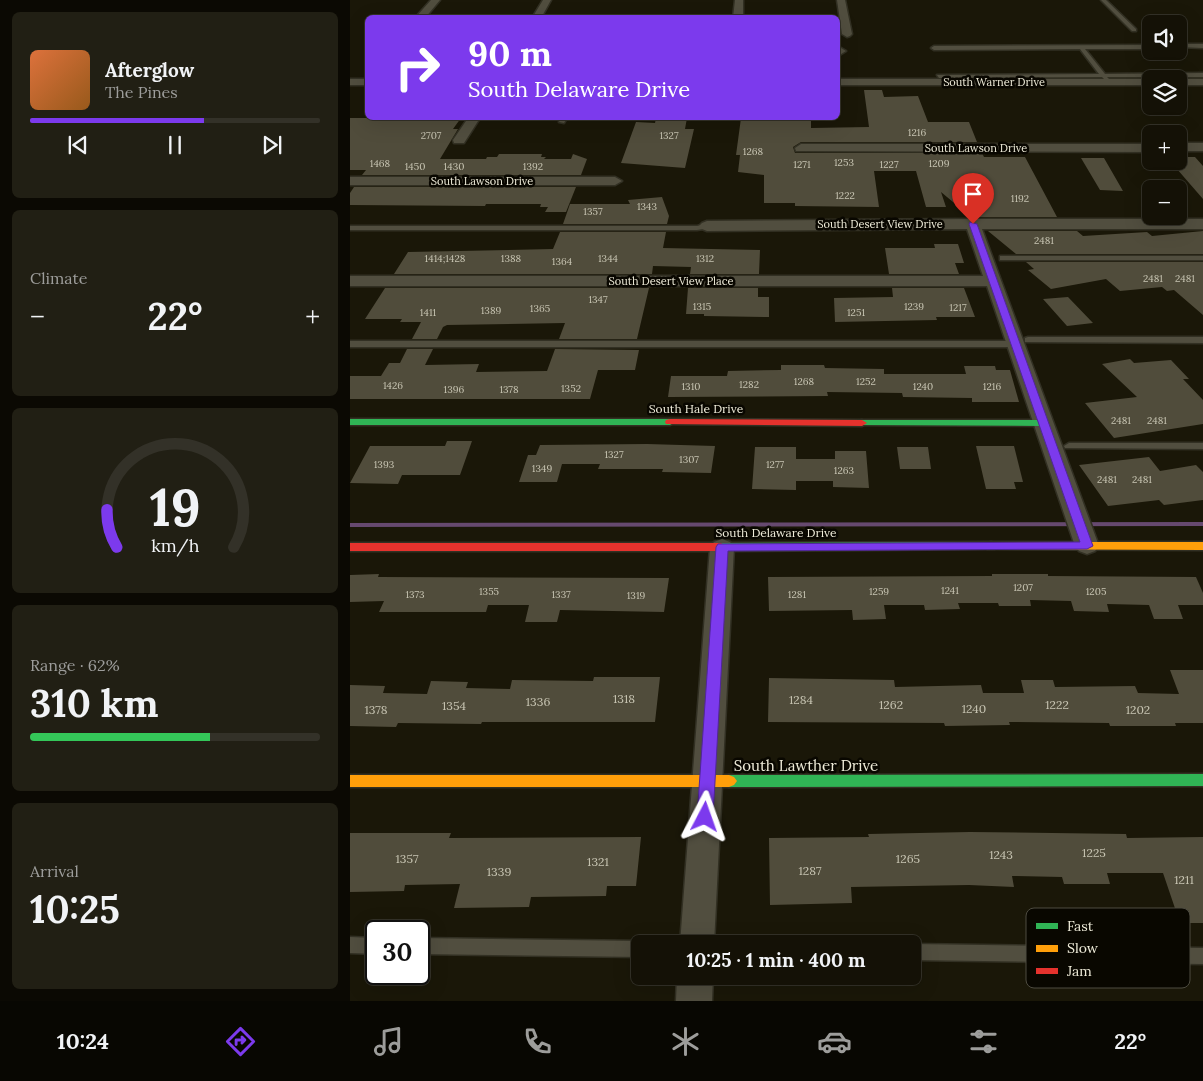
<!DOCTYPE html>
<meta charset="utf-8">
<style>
body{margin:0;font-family:Lora,serif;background:#211f14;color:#f1f3f6;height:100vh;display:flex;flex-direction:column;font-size:19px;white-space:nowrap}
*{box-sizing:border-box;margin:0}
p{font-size:16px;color:#9d9d9b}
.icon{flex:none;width:28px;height:28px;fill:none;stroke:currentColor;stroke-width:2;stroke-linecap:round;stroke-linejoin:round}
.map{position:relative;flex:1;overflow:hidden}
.drawer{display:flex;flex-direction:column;gap:12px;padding:12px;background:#0b0903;width:350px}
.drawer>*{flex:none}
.banner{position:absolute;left:15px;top:15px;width:475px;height:105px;border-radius:8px;box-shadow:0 5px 20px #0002,0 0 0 1px #333128;background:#7c3aed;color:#fff;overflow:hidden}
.fabs{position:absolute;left:792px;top:15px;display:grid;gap:10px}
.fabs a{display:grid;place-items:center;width:45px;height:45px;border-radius:8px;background:#141106;box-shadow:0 5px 20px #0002,0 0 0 1px #333128;font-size:25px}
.speed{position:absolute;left:15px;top:920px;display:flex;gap:10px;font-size:25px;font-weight:700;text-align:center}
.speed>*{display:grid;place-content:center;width:65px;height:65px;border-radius:50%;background:#141106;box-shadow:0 5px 20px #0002,0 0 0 1px #333128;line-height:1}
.speed .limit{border:2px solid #111;border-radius:8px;background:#fff;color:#111}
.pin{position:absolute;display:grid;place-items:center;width:42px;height:42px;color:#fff;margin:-51px -21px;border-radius:50% 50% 50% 0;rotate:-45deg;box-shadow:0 0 5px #0007}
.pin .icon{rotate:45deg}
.me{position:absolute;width:55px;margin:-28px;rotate:4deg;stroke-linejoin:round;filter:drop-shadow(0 0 4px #0008)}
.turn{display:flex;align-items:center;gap:18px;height:105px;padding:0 20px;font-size:22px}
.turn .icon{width:65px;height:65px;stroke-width:2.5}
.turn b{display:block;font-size:35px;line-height:42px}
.big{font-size:38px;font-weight:800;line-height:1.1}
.drawer .widget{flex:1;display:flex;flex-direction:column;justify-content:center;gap:8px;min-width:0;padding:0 18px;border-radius:8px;background:#211f14}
.drawer .dial{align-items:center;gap:0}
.dial svg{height:130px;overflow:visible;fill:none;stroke:#333128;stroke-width:7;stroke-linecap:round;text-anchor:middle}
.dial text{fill:#f1f3f6;stroke:none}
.song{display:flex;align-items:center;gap:15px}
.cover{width:60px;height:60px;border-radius:8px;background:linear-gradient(135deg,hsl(20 70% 55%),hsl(30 70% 35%))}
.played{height:5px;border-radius:2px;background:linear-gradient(90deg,#7c3aed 60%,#333128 60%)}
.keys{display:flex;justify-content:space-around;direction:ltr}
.heat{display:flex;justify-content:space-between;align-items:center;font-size:28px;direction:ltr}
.charge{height:8px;border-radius:4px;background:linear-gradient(90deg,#34c759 62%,#333128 0)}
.trip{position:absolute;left:281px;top:935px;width:290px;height:50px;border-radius:8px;background:#141106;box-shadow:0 5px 20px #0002,0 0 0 1px #333128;font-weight:800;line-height:50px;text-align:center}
.tab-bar{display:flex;height:80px;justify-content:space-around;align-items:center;background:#080702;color:#9d9d9b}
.tab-bar .icon{width:35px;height:35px}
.tab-bar .current{color:#7c3aed}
.tab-bar b{font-size:22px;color:#f1f3f6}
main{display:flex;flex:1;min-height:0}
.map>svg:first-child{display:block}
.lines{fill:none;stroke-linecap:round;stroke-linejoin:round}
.stream{fill:#66496f;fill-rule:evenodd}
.building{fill:#504c3b}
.lane-casing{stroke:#323023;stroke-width:3}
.street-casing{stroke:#323023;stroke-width:3}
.fast-casing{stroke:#323023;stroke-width:3}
.slow-casing{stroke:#323023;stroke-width:3}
.jam-casing{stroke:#323023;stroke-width:3}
.lane{fill:#514e3f;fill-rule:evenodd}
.street{fill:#514e3f;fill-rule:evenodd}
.fast{fill:#30b455;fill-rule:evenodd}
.slow{fill:#ff9f0a;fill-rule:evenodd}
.jam{fill:#e5322d;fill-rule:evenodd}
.route{fill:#7c3aed;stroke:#51269a}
.labels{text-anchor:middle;stroke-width:5;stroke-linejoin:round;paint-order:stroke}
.number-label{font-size:10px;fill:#c7c4b2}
.far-street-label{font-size:11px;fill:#efecd9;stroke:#090700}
.street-label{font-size:12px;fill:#efecd9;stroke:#090700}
.near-number-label{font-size:12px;fill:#c7c4b2}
.near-street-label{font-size:15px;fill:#efecd9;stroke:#090700}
.key{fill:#090700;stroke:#4e4c41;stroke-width:1}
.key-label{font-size:14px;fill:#efecd9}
</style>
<main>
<section class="drawer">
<div class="widget">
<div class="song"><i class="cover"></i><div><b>Afterglow</b><p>The Pines</p></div></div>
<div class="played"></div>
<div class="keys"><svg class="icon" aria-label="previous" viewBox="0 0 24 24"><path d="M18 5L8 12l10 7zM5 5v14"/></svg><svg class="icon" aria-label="pause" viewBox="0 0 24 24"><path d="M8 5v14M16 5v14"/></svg><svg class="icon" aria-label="next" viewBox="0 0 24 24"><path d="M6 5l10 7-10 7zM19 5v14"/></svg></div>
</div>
<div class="widget"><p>Climate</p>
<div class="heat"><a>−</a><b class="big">22°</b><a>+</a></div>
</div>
<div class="widget dial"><svg viewBox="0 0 100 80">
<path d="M14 69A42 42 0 1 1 86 69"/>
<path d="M14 69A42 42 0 0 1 8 46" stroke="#7c3aed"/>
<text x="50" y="56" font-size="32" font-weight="700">19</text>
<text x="50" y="72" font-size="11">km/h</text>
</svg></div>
<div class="widget"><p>Range · 62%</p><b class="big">310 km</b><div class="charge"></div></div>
<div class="widget"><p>Arrival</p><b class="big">10:25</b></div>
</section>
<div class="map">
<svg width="853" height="1001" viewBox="0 0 853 1001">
<rect width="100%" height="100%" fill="#1a1708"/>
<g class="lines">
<!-- stream -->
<path class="stream" d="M853,522V526L0,527V523Z"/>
</g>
<!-- building -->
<path class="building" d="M514,90H532L534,97L568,96L578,122H619L627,142H451L443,147L445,153H632L634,157H675L707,217H621L591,192L596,207H576L566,171H524L529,207L445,206V203H414V175L388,172L390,155H386L391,118H461V128L519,127Z
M0,118H111L103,129H108L90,159H136L137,157H147L149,154H192L191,157H196L194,159H221L223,154L237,159L231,175H12L16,170H0Z
M306,118H337L335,129H344L335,168L271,163L286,122L305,123Z
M829,157H845L853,166V199L820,161H829Z
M731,158H754L773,191L750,190Z
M4,187H226L216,212H195L198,207H190L191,204H136L135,206L0,205V193Z
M312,197L319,216L317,224H213L220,204H280L278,200Z
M638,231H727L733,236L797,232L802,236L853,231V254H666Z
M210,232H316L313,248L410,250L409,274H340L341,267L303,266L302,274H44L58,252L203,249Z
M584,244H608L614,263H605L609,274H539L535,248H585Z
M676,262H853V315L824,290L817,291L812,287L770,291L756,279L701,289L678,270L684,269Z
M35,288H299L287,339H209L215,323L97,325L93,327L87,339H62L71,322H50L52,319H15Z
M338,288H408V297H419V317L354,316V314H336Z
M542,288H614L625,317H586L587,320L485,322L484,298L543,297Z
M718,297L743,323L717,326L693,299Z
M57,349H83L75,365L129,364L126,372L197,371L205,349L289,350L285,370H248L240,399H0V376H31L39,363H50Z
M780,359L784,363L821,360L839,379H833L853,400V424L764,438L735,403L787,397L752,364Z
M431,365H474L475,368L534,369V374H616L614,366H645L646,370H660L669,402H622V398L553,397L552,393L477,392L478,396L318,397L321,376H377L378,371L431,370Z
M97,441H122L110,475H52L48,484L0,483L20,446H95Z
M297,444L365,446L361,473L312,472L313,469H248L250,464H212L207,482H169L178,455H186L190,445Z
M626,446H664L673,482H664L666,489H636Z
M405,447H446V459H485V451H516L519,488L483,487V481H446V490L402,489Z
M547,447H578L581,469H550Z
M799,457L810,471L846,465L853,472V500L814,505L809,500L758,506L729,465Z
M29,574L28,577L319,578L314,612L210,610L207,622H175L179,605H138L136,612H29L34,601L0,602V575Z
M642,574H698V576L846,577L853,593V605H828L833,619H804L799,605L757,604L759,612L724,611L721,601L680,600L681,606H649L648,603H608L610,609L575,610L574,605H534L536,619L503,620L502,610L419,611L418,577L642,576Z
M820,670H853V723H825L826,726H760L759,723L659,722L660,725L595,726L594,723L418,722L419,678L544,680L545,687L631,685L633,693H674L671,680H703L705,687L785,686L788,693L829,694Z
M244,677H310L305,722H132L131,724L48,723L46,727L0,726V685L35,686L33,693L77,694L81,681L118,682L116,688L160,689L162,680L243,681Z
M620,832L776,834L777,838L853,837V923H830L813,873H757L760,884H714L712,877L662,876L664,887L619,885L501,887L502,903L420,905L419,838L519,837L518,834Z
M0,833H101L99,838L291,837L286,886H257L256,896L181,897L179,907L104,908L110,884L55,885L54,891L0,892Z"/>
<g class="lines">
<!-- lane casing -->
<g class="lane-casing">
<path id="lane" d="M751,0H756L786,29V31H782Z
M853,44V48L829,47V44Z
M801,45V49H735L755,74L853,73V77H757L759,79L756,81L752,77L589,78L587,75L749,74L730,49L584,50L581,48L584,46Z
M211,118H217L214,123L209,122Z
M357,224H360V228L347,230H0V226H347Z
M650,256H853V260H650Z
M678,337H853V343L675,342V338Z
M0,341H665L670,344L665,347H0Z
M719,443H853V449L715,448L714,446Z
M0,937L26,938V954L0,953Z
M69,938L290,941L296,944H290V957L69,954Z
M562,944L853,948V964L562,960Z"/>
</g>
<!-- street casing -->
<g class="street-casing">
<path id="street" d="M81,0H90L75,18H65Z
M193,0H201L191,18H182Z
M385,0H393V18H383Z
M487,0H495L502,34L500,36L497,37L492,34Z
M491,48L496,51L488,56V49Z
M0,79H18V85H0Z
M488,79H801V85H488Z
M829,79H853V85H829Z
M118,118H130L114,143H104L103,140Z
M829,143H853V151H829Z
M451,144H801V152L446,151L445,148Z
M0,177H265L272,181L265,185H0Z
M623,219H853V229H632L749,546L745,551L737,554L729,551L725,546L637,286H0V276H633L617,229L357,231L352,229L349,226L352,223L357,221Z
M372,539L380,542L384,547L364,944H330L360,547L364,542Z
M327,976H363L362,1001H326Z"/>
</g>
<!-- fast casing -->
<g class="fast-casing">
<path id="fast" d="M0,419H320L325,422L320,425H0Z
M512,420H692L697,423L692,426L508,425L507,423L508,421Z
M641,542L645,543L647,546L645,549L371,551L365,547L371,543Z
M853,774V786L379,787L374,785L371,781L374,777L379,775Z"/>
</g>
<!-- slow casing -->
<g class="slow-casing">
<path id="slow" d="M641,542H853V550L637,549L635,546L637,543Z
M0,775H379L384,777L387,781L384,785L379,787H0Z"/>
</g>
<!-- jam casing -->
<g class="jam-casing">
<path id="jam" d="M320,419L512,420L517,423L512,426L316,424L315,422L316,420Z
M0,543H371L377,547L371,551H0Z"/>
</g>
<!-- lane -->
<use href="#lane" class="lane"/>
<!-- street -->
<use href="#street" class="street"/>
<!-- fast -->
<use href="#fast" class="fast"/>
<!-- slow -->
<use href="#slow" class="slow"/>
<!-- jam -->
<use href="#jam" class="jam"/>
</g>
<!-- route -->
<path class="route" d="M620,222L627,224L743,546L737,549L378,551L363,817L361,822L355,824L350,822L347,817L366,547L368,544L730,542L619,224Z"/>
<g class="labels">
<!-- number labels -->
<g class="number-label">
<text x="567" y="136">1216</text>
<text x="81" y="139">2707</text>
<text x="319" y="139">1327</text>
<text x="403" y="155">1268</text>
<text x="494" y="166">1253</text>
<text x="30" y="167">1468</text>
<text x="589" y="167">1209</text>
<text x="452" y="168">1271</text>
<text x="539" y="168">1227</text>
<text x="65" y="170">1450</text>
<text x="104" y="170">1430</text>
<text x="183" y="170">1392</text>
<text x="495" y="199">1222</text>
<text x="670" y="202">1192</text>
<text x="297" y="210">1343</text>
<text x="243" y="215">1357</text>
<text x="694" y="244">2481</text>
<text x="95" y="262">1414;1428</text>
<text x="161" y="262">1388</text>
<text x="258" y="262">1344</text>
<text x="355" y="262">1312</text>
<text x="212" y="265">1364</text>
<text x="803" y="282">2481</text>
<text x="835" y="282">2481</text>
<text x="248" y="303">1347</text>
<text x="352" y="310">1315</text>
<text x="564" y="310">1239</text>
<text x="608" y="311">1217</text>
<text x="190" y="312">1365</text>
<text x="141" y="314">1389</text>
<text x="78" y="316">1411</text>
<text x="506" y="316">1251</text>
<text x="454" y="385">1268</text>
<text x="516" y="385">1252</text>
<text x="399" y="388">1282</text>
<text x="43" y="389">1426</text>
<text x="341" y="390">1310</text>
<text x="573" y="390">1240</text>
<text x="642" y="390">1216</text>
<text x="221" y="392">1352</text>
<text x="104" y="393">1396</text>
<text x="159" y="393">1378</text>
<text x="771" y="424">2481</text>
<text x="807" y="424">2481</text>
<text x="264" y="458">1327</text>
<text x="339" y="463">1307</text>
<text x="34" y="468">1393</text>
<text x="425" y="468">1277</text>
<text x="192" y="472">1349</text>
<text x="494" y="474">1263</text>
<text x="757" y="483">2481</text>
<text x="792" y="483">2481</text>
<text x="673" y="591">1207</text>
<text x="600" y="594">1241</text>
<text x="139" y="595">1355</text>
<text x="529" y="595">1259</text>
<text x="746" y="595">1205</text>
<text x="65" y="598">1373</text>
<text x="211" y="598">1337</text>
<text x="447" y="598">1281</text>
<text x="286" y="599">1319</text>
</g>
<!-- far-street labels -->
<g class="far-street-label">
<text x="644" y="86">South Warner Drive</text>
<text x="626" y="152">South Lawson Drive</text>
<text x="132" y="185">South Lawson Drive</text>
<text x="530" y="228">South Desert View Drive</text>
<text x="321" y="285">South Desert View Place</text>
</g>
<!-- street labels -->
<g class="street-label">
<text x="346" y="413">South Hale Drive</text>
<text x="426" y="537">South Delaware Drive</text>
</g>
<!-- near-number labels -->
<g class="near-number-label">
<text x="274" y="703">1318</text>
<text x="451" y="704">1284</text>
<text x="188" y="706">1336</text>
<text x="541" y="709">1262</text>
<text x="707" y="709">1222</text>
<text x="104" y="710">1354</text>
<text x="624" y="713">1240</text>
<text x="26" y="714">1378</text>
<text x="788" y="714">1202</text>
<text x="744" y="857">1225</text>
<text x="651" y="859">1243</text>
<text x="57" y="863">1357</text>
<text x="558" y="863">1265</text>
<text x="248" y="866">1321</text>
<text x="460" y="875">1287</text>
<text x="149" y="876">1339</text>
<text x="834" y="884">1211</text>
</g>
<!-- near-street labels -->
<g class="near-street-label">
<text x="456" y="771">South Lawther Drive</text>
</g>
</g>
<!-- legend -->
<rect x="676" y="908" width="164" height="80" rx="8" class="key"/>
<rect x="686" y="923" width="22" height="6" fill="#30b455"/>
<rect x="686" y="945" width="22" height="7" fill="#ff9f0a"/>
<rect x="686" y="968" width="22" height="6" fill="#e5322d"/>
<g class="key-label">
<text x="717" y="931">Fast</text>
<text x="717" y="953">Slow</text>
<text x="717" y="976">Jam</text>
</g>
</svg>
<div class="fabs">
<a><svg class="icon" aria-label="sound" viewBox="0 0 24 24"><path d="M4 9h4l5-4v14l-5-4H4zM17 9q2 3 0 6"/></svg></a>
<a><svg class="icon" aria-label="layers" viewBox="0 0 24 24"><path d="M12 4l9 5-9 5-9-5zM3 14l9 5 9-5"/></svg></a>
<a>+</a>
<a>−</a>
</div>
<div class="speed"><div class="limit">30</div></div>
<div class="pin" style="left:623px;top:224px;background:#d93025"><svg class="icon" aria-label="arrive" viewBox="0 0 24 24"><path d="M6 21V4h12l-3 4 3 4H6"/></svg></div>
<svg class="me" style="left:355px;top:817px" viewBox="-20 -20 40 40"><path d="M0-17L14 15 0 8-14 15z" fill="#7c3aed" stroke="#fff" stroke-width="4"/></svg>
<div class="trip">10:25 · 1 min · 400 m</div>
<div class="banner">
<div class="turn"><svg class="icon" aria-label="right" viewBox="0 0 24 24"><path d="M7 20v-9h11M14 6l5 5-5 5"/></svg><div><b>90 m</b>South Delaware Drive</div></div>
</div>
</div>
</main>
<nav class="tab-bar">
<b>10:24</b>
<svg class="icon current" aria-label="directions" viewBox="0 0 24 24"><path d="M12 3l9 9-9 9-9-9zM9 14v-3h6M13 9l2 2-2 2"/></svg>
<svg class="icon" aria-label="music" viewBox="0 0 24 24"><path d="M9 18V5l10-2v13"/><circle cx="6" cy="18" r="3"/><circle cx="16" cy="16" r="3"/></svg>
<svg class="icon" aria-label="phone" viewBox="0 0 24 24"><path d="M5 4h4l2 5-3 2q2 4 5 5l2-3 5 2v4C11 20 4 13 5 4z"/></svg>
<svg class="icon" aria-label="climate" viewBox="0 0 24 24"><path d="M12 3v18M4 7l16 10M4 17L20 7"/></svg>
<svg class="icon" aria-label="car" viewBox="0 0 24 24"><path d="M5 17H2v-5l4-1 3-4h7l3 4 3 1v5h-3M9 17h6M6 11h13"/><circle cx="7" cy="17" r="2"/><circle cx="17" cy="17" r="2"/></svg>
<svg class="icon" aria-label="filters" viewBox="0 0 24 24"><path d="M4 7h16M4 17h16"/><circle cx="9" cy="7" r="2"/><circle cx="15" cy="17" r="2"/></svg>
<b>22°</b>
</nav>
